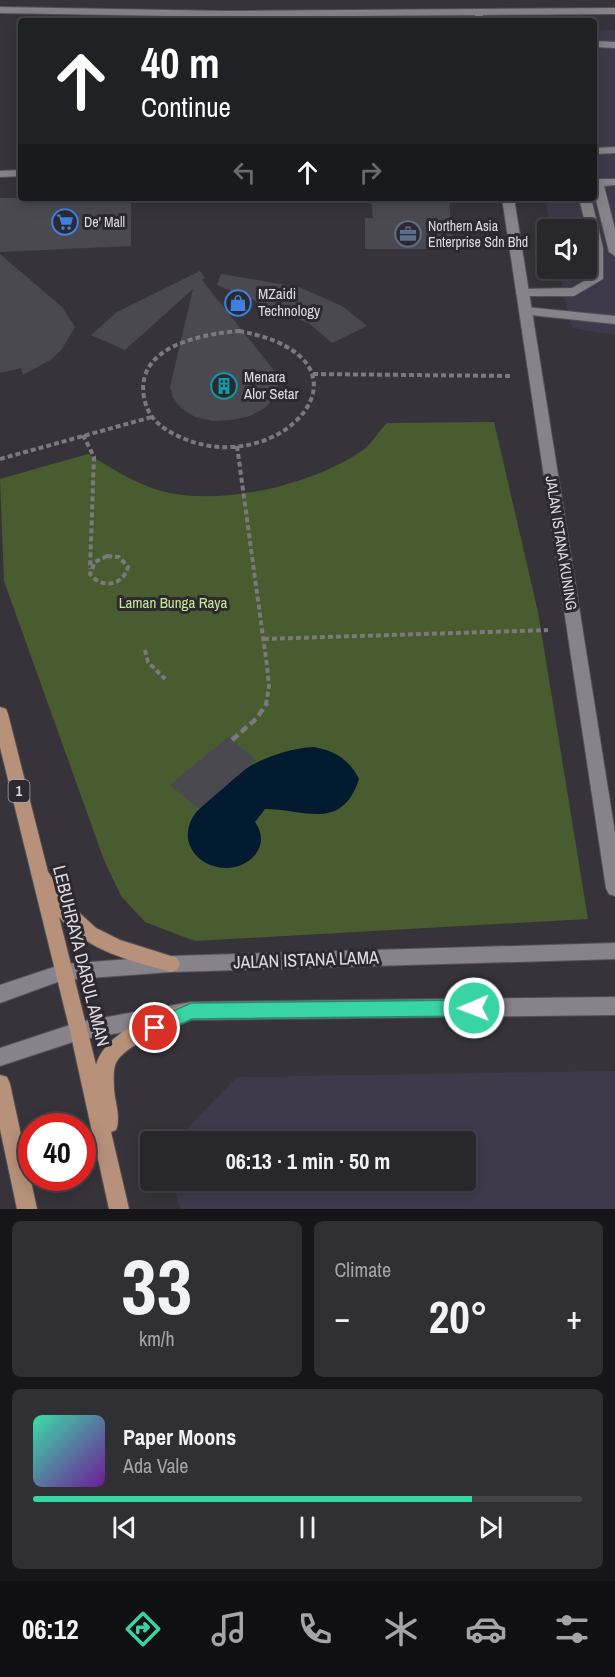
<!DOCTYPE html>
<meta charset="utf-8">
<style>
body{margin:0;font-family:"Archivo Narrow",sans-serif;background:#302f34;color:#f1f3f6;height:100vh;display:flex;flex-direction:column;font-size:22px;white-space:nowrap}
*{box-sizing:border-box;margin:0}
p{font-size:20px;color:#a5a5a9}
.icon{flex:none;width:33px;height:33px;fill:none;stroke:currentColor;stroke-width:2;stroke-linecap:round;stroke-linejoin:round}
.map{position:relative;height:1209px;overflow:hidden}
.panel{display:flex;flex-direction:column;gap:12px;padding:12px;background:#161518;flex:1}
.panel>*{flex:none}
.hud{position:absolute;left:18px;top:18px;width:579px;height:183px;border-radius:6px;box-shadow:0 3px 15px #0003,0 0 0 2px #444448;background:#202124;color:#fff;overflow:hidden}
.fabs{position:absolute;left:537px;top:219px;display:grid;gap:12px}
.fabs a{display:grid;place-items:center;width:60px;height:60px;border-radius:6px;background:#28272c;box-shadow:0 3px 15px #0003,0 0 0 2px #444448;font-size:30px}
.speed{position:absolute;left:18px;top:1113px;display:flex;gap:12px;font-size:30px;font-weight:700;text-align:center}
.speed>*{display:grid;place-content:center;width:78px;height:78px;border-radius:50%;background:#28272c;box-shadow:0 3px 15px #0003,0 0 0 2px #444448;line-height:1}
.speed .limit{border:9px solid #d22;background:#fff;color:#111}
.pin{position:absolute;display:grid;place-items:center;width:51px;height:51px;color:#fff;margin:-26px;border:3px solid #fff;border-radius:50%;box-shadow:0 2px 6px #0007}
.me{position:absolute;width:66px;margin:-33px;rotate:269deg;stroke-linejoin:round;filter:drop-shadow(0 0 4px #0008)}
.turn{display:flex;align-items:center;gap:21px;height:126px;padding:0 24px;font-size:27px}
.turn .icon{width:78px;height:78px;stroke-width:2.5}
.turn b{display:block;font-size:42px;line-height:51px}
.lanes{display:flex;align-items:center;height:57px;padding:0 24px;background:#0003;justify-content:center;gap:30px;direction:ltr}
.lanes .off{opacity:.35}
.big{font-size:45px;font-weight:800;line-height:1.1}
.panel .widget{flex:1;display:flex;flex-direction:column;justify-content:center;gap:9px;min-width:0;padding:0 21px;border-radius:9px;background:#302f34}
.panel .dial{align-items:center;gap:0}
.dial b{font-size:78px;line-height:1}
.song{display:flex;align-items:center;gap:18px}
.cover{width:72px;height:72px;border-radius:9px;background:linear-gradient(135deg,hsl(160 70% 55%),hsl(280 70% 35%))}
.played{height:6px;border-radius:3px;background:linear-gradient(90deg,#39d4a5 80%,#444448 80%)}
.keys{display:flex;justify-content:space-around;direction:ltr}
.heat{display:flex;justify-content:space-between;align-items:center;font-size:33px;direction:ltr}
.panel .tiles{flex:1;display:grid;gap:12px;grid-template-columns:1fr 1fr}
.widget:last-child{grid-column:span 2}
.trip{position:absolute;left:140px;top:1131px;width:336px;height:60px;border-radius:6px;background:#28272c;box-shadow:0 3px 15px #0003,0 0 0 2px #444448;font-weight:800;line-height:60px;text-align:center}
.tab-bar{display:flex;height:96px;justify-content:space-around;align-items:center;background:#101012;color:#a5a5a9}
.tab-bar .icon{width:42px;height:42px}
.tab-bar .selected{color:#39d4a5}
.tab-bar b{font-size:27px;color:#f1f3f6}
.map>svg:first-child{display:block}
.commercial{fill:#3e3a4b}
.green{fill:#485c2f}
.water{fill:#031b30}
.building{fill:#4a4950}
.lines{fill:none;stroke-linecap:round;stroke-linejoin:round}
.lane-casing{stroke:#545257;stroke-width:2}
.street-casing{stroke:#545257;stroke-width:2}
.secondary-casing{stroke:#545257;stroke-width:2}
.primary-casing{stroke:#545257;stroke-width:2}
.path-far1{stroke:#7b797e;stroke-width:4;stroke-dasharray:5 3;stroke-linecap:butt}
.path{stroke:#7b797e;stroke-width:4.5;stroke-dasharray:8 4;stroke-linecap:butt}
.lane{fill:#86838a;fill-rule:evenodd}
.street{fill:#86838a;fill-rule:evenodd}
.secondary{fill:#86838a;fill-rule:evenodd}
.primary{fill:#b7917a;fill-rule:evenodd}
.route{fill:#39d4a5;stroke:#258a6b;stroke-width:1.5}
.labels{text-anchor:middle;stroke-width:6;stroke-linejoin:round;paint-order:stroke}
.far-poi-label{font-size:14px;fill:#dfdde1;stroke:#2c2a30;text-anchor:start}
.shield{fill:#2c2a30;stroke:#a9a7ac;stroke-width:1.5}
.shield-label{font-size:14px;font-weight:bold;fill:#dfdde1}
.poi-label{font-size:15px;fill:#dfdde1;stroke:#2c2a30;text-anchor:start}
.street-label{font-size:15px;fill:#dfdde1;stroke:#2c2a30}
.park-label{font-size:15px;fill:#c5ea96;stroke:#2c2a30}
.near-street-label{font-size:18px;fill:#dfdde1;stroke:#2c2a30}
</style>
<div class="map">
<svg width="615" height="1209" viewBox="0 0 615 1209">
<rect width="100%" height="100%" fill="#36343a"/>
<!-- commercial -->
<path class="commercial" d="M594,30H615V335L572,328L558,269L586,268V230L550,229L545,198H594Z
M615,1071V1209H180L172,1181L465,1180V1142L175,1141L237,1077Z"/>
<!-- green -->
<path class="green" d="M494,422L538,612L588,919L195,941L145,922L121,896L104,860L4,581L0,479L88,454C111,468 134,483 161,491C220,507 313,485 363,450C372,443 379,431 387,423Z"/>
<!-- water -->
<path class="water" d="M314,747C335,751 349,759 359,779C342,832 304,809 265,809L255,822C261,831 264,841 257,852C241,878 194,871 188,839C187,832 189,823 193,817C198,807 242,770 252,765C271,755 293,748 314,747Z"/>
<!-- building -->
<path class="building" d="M0,198H131V246L0,252Z
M371,198H449L453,249H365V218H373Z
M0,254L62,307L75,327L62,349L52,359L23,375L21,368L0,373Z
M200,271L205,278L202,280L276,373L278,384L275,397L265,408L250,416L232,420L213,421L195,417L181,408L173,398L170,387L193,289L125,350L91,335L117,312Z
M221,274L299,287L342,306L367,326L332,343L310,324L217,285Z
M228,737L256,760L199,809L170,785Z"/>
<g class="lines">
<!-- lane casing -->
<g class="lane-casing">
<path id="lane" d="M313,12H319L320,21H310Z
M594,41L615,42V48L594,47Z
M615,147V153L594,154V148Z
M21,170V176L0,177V171Z
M594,179H615V185L604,186L615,229V256L609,252L594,192Z
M579,198H591L603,248V279L574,296H518L516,293L522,289L572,288L591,277V248Z
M525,307L615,316V324L521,314L519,311L521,308Z"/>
</g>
<!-- street casing -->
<g class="street-casing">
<path id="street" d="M475,10H481L485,21H475Z
M502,198H514L615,833V896L609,894L606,888Z"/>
</g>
<!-- secondary casing -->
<g class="secondary-casing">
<path id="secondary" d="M0,7L226,11L615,8V14L226,17L0,13Z
M615,943V959L171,972L63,980L0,1003V985L63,964L171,956Z
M615,997V1015L191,1020L79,1040L0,1066V1048L79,1022L191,1002Z"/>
</g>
<!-- primary casing -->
<g class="primary-casing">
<path id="primary" d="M0,707L6,709L8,714L48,872L74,908L96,928L120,940L177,958L180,964L177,970L171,972C131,961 87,951 59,917L96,1065C107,1028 159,1015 191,1002L198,1005L200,1011L198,1017C176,1027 130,1041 117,1061C112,1069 114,1081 114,1089C115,1102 121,1118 116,1130L111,1132L129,1209H109L70,1031L0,747Z
M0,1075L7,1077L10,1084L37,1209H17L0,1129Z"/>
</g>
<!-- path-far1 -->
<path class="path-far1" d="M239,331C392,359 279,485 178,436C161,428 147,417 144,397C135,346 202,334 239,331Z
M313,374L510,376
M83,435L94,457L90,569
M237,446L267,666L269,686L266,705
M0,459L152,417
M107,556L119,557L128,567C123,586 102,589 90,574L95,562Z
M264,639L548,630
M145,650L148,662L165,679"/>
<!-- path -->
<path class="path" d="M232,740L257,718L267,703"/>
<!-- lane -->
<use href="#lane" class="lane"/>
<!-- street -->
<use href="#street" class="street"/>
<!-- secondary -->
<use href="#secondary" class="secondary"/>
<!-- primary -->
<use href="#primary" class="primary"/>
</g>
<!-- route -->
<path class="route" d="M474,1000L480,1002L482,1008L480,1013L474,1016L192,1019L155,1036L149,1033L146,1028L149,1022L191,1003Z"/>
<!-- icons -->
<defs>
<g id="supermarket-ring" transform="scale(1.35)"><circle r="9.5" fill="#2c2a30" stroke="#3f7fe0" stroke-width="1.5"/><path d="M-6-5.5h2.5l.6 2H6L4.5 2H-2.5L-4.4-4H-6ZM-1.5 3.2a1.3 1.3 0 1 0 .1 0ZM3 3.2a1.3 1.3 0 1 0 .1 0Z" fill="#3f7fe0"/></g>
<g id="office-ring" transform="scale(1.35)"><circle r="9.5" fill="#2c2a30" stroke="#5c6f8a" stroke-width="1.5"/><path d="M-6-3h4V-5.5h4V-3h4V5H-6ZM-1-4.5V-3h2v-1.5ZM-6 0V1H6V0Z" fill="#5c6f8a"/></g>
<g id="shop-ring" transform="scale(1.35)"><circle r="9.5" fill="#2c2a30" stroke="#3f7fe0" stroke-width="1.5"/><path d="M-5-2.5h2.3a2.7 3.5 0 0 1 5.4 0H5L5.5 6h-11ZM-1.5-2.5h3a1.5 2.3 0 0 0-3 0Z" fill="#3f7fe0"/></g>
<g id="building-ring" transform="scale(1.35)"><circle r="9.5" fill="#2c2a30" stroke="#0f9aa8" stroke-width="1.5"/><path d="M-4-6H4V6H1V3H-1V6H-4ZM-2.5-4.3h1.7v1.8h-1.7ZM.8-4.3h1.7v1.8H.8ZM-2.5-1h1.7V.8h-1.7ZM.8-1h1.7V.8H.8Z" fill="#0f9aa8"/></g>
</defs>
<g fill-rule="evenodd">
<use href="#supermarket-ring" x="65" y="222"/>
<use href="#office-ring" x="408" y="234"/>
<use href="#shop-ring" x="238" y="303"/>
<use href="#building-ring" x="224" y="386"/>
</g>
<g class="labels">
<!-- far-poi labels -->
<g class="far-poi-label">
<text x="84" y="227">De' Mall</text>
<text x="428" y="231">Northern Asia<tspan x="428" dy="16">Enterprise Sdn Bhd</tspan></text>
</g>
<!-- shield labels -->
<rect class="shield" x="8.5" y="780" width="21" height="22" rx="4.5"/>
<g class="shield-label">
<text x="19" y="796">1</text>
</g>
<!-- poi labels -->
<g class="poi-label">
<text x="258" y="299">MZaidi<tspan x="258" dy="17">Technology</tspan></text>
<text x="244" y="382">Menara<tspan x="244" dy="17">Alor Setar</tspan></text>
</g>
<!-- street labels -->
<g class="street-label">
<text transform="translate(561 543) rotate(81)" y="5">JALAN ISTANA KUNING</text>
</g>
<!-- park labels -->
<g class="park-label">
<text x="173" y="608">Laman Bunga Raya</text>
</g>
<!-- near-street labels -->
<g class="near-street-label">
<text transform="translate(81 956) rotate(76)" y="6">LEBUHRAYA DARUL AMAN</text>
<text transform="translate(306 960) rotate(-2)" y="6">JALAN ISTANA LAMA</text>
</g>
</g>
</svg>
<div class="fabs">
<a><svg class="icon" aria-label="sound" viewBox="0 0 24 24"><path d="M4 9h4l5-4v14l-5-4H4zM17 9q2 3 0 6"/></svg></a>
</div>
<div class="speed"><div class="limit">40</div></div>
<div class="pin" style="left:155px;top:1028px;background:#d93025"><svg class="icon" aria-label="arrive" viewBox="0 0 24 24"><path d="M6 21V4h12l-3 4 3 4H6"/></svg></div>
<svg class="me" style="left:474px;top:1008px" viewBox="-20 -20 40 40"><circle r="17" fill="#39d4a5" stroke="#fff" stroke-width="3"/><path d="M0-11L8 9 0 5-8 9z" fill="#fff"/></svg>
<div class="trip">06:13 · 1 min · 50 m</div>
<div class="hud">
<div class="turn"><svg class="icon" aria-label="ahead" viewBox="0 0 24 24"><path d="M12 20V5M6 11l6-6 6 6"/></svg><div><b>40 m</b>Continue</div></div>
<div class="lanes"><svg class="icon off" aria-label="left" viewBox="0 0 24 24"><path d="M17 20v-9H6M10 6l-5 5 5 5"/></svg><svg class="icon" aria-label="ahead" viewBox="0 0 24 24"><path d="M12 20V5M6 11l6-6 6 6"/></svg><svg class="icon off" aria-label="right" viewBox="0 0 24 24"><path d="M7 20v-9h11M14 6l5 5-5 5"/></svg></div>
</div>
</div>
<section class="panel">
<div class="tiles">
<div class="widget dial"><b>33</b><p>km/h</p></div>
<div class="widget"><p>Climate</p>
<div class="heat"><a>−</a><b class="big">20°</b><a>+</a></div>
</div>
<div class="widget">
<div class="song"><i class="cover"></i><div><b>Paper Moons</b><p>Ada Vale</p></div></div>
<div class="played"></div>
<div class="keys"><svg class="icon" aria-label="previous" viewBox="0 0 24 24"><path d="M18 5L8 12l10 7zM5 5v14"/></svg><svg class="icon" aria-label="pause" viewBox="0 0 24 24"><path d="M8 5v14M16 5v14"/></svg><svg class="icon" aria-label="next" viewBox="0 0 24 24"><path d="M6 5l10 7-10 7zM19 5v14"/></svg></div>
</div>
</div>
</section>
<nav class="tab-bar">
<b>06:12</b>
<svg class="icon selected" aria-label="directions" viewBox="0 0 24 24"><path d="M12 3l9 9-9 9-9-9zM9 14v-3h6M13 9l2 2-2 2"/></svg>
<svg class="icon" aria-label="music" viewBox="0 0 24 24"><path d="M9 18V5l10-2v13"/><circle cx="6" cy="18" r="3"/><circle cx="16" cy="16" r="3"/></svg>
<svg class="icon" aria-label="phone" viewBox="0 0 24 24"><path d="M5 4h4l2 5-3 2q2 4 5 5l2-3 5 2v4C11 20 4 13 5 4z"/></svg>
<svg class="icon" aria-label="climate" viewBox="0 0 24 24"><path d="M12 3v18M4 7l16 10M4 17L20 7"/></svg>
<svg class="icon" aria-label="car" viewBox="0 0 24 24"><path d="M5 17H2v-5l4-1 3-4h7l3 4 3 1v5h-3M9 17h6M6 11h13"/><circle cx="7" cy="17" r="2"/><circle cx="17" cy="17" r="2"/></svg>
<svg class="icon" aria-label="filters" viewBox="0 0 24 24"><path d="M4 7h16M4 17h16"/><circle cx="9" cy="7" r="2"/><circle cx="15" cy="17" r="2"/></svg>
</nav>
